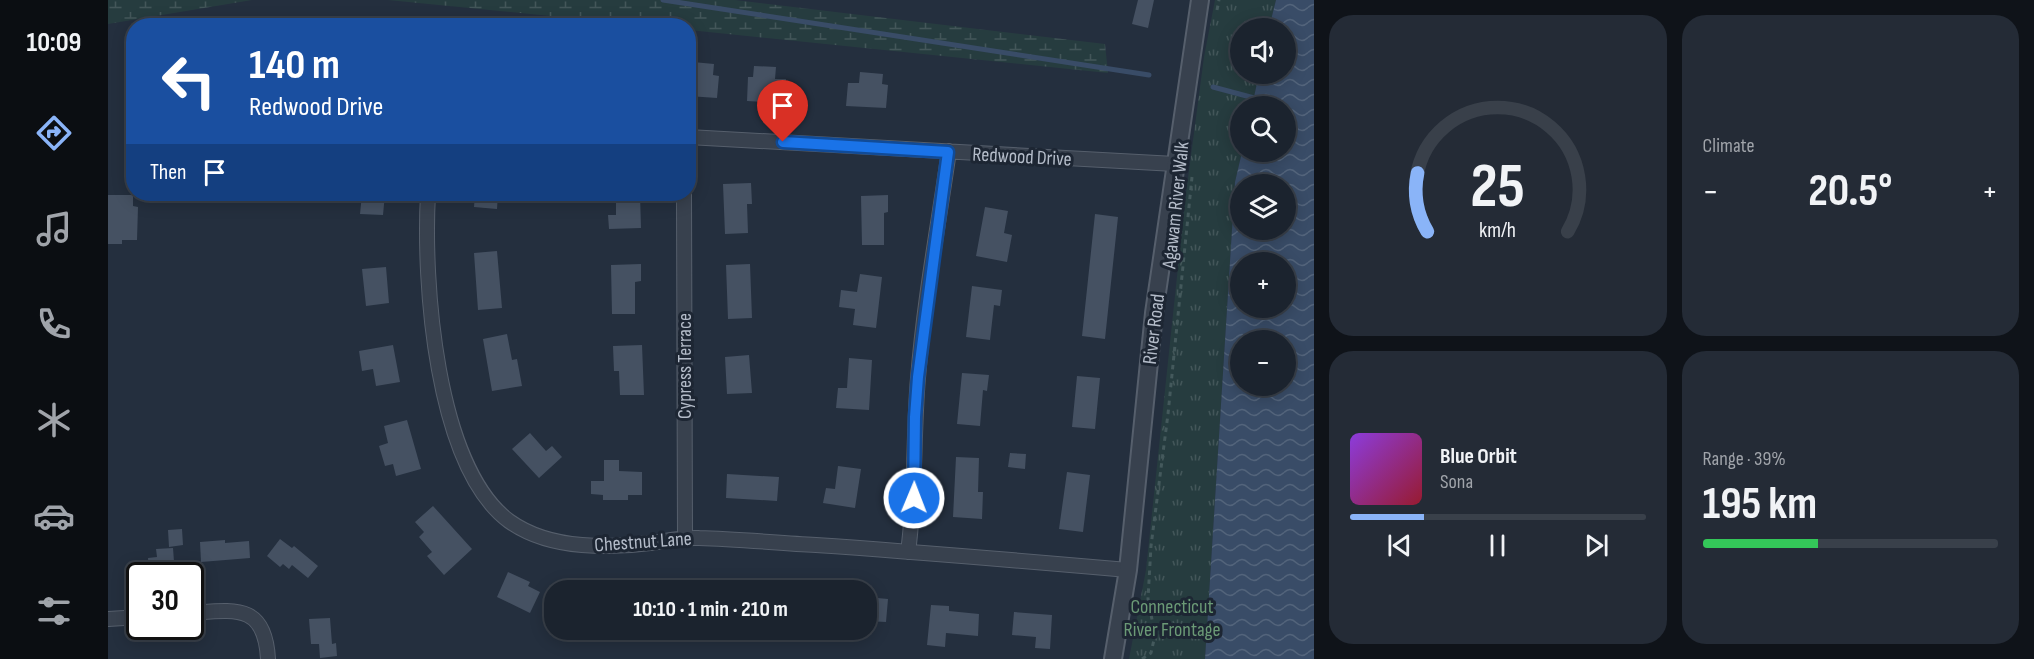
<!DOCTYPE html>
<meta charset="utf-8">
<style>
body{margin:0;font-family:"Sofia Sans Condensed",sans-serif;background:#242b36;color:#f1f3f6;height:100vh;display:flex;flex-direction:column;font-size:22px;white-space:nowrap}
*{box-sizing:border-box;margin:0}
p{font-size:20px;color:#a0a4aa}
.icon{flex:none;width:33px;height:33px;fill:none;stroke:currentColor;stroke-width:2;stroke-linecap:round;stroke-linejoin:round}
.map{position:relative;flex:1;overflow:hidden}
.details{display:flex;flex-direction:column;gap:15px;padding:15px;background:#0f1319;width:720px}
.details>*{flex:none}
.hud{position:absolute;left:18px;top:18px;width:570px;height:183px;border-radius:24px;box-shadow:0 3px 15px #0003,0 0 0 2px #39404a;background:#1a4fa0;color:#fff;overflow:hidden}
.buttons{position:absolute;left:1122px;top:18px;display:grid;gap:12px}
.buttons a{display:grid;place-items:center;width:66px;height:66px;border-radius:50%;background:#1b232e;box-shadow:0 3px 15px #0003,0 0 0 2px #39404a;font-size:30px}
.speed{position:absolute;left:18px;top:562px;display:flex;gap:12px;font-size:30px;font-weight:700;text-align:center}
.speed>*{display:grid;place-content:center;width:78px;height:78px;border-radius:50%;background:#1b232e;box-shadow:0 3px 15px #0003,0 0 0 2px #39404a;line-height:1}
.speed .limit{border:3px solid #111;border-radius:9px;background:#fff;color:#111}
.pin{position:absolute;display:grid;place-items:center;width:51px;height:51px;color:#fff;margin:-62px -26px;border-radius:50% 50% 50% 0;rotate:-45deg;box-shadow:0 0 6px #0007}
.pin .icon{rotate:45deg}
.me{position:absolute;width:66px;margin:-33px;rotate:1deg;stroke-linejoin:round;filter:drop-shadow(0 0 4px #0008)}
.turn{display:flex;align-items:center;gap:21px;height:126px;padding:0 24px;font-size:27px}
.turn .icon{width:78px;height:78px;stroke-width:2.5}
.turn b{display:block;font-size:42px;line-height:51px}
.then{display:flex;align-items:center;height:57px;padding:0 24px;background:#0003;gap:12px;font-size:22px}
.big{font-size:45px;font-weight:700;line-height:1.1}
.details .widget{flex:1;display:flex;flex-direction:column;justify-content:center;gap:9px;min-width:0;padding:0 21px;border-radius:24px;background:#242b36}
.details .dial{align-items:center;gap:0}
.dial svg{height:156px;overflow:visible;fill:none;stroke:#39404a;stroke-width:7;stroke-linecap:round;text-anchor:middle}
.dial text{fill:#f1f3f6;stroke:none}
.song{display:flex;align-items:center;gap:18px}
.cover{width:72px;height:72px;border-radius:9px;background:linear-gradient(135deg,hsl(270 70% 55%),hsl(350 70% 35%))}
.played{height:6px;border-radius:3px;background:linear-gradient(90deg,#8ab4f8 25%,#39404a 25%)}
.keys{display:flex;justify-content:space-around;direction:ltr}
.heat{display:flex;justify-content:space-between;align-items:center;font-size:33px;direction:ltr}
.charge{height:9px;border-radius:4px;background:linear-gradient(90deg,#34c759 39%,#39404a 0)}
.details .tiles{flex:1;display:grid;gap:15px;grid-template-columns:repeat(2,1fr)}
.trip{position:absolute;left:436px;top:580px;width:333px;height:60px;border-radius:24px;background:#1b232e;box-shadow:0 3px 15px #0003,0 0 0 2px #39404a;font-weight:700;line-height:60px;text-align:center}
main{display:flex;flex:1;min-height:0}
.tabs{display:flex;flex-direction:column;width:108px;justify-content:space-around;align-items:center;background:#0b0e12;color:#a0a4aa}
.tabs .icon{width:42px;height:42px}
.tabs .active{color:#8ab4f8}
.tabs b{font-size:27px;color:#f1f3f6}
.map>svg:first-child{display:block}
.grass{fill:url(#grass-tufts)}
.wetland{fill:url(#wetland-marsh)}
.water{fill:url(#water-waves);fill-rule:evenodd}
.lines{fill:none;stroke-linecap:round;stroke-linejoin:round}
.stream{stroke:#394c67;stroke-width:5}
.building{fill:#455162}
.minor-casing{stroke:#565f6c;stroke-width:16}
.tertiary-casing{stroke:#565f6c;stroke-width:20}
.path{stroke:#44595c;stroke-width:3;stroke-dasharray:4.5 4.5;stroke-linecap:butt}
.minor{stroke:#38414e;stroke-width:14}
.tertiary{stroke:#38414e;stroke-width:16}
.route-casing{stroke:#114b97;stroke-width:15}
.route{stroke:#1a73e8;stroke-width:10}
.labels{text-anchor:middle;stroke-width:6;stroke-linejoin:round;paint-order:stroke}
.street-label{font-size:20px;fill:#b4bcc9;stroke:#1d2633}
.park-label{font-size:20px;fill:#6b9a76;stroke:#1d2633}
</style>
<main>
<nav class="tabs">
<b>10:09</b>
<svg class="icon active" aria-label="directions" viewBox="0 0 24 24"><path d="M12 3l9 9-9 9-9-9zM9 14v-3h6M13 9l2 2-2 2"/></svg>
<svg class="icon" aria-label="music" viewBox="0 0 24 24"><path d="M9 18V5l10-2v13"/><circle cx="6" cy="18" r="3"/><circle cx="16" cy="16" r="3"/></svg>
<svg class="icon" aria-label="phone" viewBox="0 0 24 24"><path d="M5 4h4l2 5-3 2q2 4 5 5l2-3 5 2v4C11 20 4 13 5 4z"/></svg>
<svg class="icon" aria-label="climate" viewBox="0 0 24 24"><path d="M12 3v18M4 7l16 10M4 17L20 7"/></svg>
<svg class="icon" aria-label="car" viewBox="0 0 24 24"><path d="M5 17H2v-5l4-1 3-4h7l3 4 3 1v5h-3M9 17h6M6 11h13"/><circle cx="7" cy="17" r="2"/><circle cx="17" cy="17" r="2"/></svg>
<svg class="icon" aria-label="filters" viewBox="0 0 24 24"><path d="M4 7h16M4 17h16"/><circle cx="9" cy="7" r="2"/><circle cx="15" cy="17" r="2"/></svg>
</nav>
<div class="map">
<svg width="1206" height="659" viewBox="0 0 1206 659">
<defs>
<pattern id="grass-tufts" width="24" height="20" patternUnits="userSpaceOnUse" patternTransform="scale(1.5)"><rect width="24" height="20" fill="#263c3f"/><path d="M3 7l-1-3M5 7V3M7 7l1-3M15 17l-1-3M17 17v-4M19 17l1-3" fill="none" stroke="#435659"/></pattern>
<pattern id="wetland-marsh" width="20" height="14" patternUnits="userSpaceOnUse" patternTransform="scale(1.5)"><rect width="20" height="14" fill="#263c3f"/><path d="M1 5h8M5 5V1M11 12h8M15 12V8" fill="none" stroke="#435659"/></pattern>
<pattern id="water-waves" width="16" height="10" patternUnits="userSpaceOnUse" patternTransform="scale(1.5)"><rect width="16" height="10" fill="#394c67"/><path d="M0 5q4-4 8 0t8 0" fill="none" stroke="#53647b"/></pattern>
</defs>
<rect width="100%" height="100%" fill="#242f3e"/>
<!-- grass -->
<path class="grass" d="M1107,0H1168L1161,28H1132V74H1151L1144,106H1132L1134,152L1127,182L1097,659H1021L1038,570L1077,201L1096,57Z"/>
<!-- wetland -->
<path class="wetland" d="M0,0H144L0,24Z
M280,0H627L997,44L1000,73L581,30L580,26L533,25Z"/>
<!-- water -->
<path class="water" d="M1168,0H1206V659H1097L1127,182L1134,152H1178V106H1144L1151,74H1178V28H1161ZM1132,184H1178V230H1132ZM1132,262H1178V308H1132ZM1132,340H1178V386H1132Z"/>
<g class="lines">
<!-- stream -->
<path class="stream" d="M555,0L1041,75
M1105,87L1150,99"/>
</g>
<!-- building -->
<path class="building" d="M1030,0H1046L1040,28L1024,24Z
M585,62L606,64L605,75L611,76L609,98L580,96V74H584Z
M646,66L668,67L667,79H678L677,103L639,101L640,77H645Z
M752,72L775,74L774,84L780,85L778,108L738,106L740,83H751Z
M643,183L644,204H639L640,233L617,234L615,184Z
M254,194H277L275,215L252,214Z
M367,194H390L389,209L366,207Z
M508,194H532L533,228L501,229L500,215H508Z
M0,195H25V206L30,207L29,240H14V244H0Z
M780,195V212L776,213V245H754L753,196Z
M877,207L900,211L896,233L904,235L899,262L868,256Z
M987,214L1010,217L997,339L974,336Z
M389,251L394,308L370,310L366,253Z
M533,264V281L527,282V314H504L503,265Z
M642,264L644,318L620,319L618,265Z
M278,267L281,303L258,306L254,269Z
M752,274L774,277L768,328L745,325L747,309L731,307L733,290L749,292Z
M864,286L894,290L892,306L886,305L882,340L858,337Z
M399,334L404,360L409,359L414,386L384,391L375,339Z
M285,345L292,382L268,386L265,369L254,371L251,351Z
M534,345L536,395H512L511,371H506L505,346Z
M641,355L644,393L619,394L617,357Z
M741,358L764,360L761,410L728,408L730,388H739Z
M854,373L881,375L879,391L875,390L872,426L849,424Z
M969,376L992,378L987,429L964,427Z
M299,420L313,469L288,476L285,464L277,466L271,446L280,443L276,426Z
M422,433L438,451L444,446L454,457L431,478L404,449Z
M902,453L918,454L917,469L900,467Z
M848,457L871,458L870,492H875L874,519L845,517Z
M496,460H511V471L534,472V495H520V500H495V495L483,494V481H496Z
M730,466L753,469L747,508L715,503L718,488L727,489Z
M959,472L982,475L975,532L951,529Z
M619,474L671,477L669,501L618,498Z
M325,506L364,549L336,575L319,556L324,552L311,537L316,532L307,522Z
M74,529L75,545L61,547L60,530Z
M172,539L184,548L186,546L210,566L200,578L184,565L181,569L175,564L172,567L159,556Z
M117,540V543L141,541L142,558L93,562L92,542Z
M65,548L67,575L41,576L40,558L49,557L48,549Z
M400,572L422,582L420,586L432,592L422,613L389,597Z
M759,597L780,599L778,622L759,621Z
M823,605L841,606V611L871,614L870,636L838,633L837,647L819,645Z
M906,612L944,615L942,649L927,648L928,637L904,635Z
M222,618L224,644L228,643L229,656L212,658L211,644H203L201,619Z"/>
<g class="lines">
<!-- minor casing -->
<g class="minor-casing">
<path id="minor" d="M580,137L1067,164
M320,194C315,280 327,466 401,521C422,536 448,543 474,545C497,547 520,546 542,543C558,541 575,537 591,538C630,539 669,543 708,545C812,552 916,561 1020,570
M576,194L577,538
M800,552C808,494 805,436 810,378C816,302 830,227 841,151
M82,613C127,610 157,603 160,659
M0,619L32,617"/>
</g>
<!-- tertiary casing -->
<g class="tertiary-casing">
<path id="tertiary" d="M1005,659L1020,570L1046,313L1092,0"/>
</g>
<!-- path -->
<path class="path" d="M1109,10L1111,0
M1034,659L1043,653L1047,635L1040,599L1043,546L1060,414L1084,177"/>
<!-- minor -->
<use href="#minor" class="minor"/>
<!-- tertiary -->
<use href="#tertiary" class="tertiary"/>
</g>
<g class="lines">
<!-- route casing -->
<g class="route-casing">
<path id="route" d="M675,142L840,152L810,377L807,417L806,498"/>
</g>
<!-- route -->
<use href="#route" class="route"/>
</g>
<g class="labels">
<!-- street labels -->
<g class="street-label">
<text transform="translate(914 156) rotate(3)" y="7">Redwood Drive</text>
<text transform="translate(1067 205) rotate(-84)" y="7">Agawam River Walk</text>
<text transform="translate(1045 329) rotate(-83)" y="7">River Road</text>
<text transform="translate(576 366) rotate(-90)" y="7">Cypress Terrace</text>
<text transform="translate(535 541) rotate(-4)" y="7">Chestnut Lane</text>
</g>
<!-- park labels -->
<g class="park-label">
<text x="1064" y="613">Connecticut<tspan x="1064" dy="23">River Frontage</tspan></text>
</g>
</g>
</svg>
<div class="buttons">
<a><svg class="icon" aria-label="sound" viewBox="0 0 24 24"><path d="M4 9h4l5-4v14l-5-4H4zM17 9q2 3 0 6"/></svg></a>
<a><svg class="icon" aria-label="search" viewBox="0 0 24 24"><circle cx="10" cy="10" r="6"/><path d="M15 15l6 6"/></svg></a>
<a><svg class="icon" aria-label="layers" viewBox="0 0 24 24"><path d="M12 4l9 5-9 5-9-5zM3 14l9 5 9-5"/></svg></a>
<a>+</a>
<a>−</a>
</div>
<div class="speed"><div class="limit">30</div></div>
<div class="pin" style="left:675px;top:142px;background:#d93025"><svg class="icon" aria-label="arrive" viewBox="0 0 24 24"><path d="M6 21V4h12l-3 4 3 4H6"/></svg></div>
<svg class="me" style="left:806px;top:498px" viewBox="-20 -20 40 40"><circle r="17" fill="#1a73e8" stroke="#fff" stroke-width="3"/><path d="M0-11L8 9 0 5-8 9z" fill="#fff"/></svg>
<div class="trip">10:10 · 1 min · 210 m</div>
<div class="hud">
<div class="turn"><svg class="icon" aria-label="left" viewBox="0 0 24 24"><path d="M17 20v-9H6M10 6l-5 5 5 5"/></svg><div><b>140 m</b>Redwood Drive</div></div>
<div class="then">Then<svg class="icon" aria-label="arrive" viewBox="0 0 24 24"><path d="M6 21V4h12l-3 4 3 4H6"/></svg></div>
</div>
</div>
<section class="details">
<div class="tiles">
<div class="widget dial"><svg viewBox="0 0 100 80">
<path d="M14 69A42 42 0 1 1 86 69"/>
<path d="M14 69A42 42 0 0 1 9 39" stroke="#8ab4f8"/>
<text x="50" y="56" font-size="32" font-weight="700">25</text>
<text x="50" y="72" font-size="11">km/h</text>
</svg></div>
<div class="widget"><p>Climate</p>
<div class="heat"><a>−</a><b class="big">20.5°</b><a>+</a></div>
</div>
<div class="widget">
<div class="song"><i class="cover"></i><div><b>Blue Orbit</b><p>Sona</p></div></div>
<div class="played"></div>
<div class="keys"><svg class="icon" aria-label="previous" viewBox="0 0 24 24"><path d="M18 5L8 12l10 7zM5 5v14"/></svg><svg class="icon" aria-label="pause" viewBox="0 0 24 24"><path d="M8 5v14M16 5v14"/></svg><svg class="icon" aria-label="next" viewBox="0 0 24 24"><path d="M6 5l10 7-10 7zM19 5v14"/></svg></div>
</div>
<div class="widget"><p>Range · 39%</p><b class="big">195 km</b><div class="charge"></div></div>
</div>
</section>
</main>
